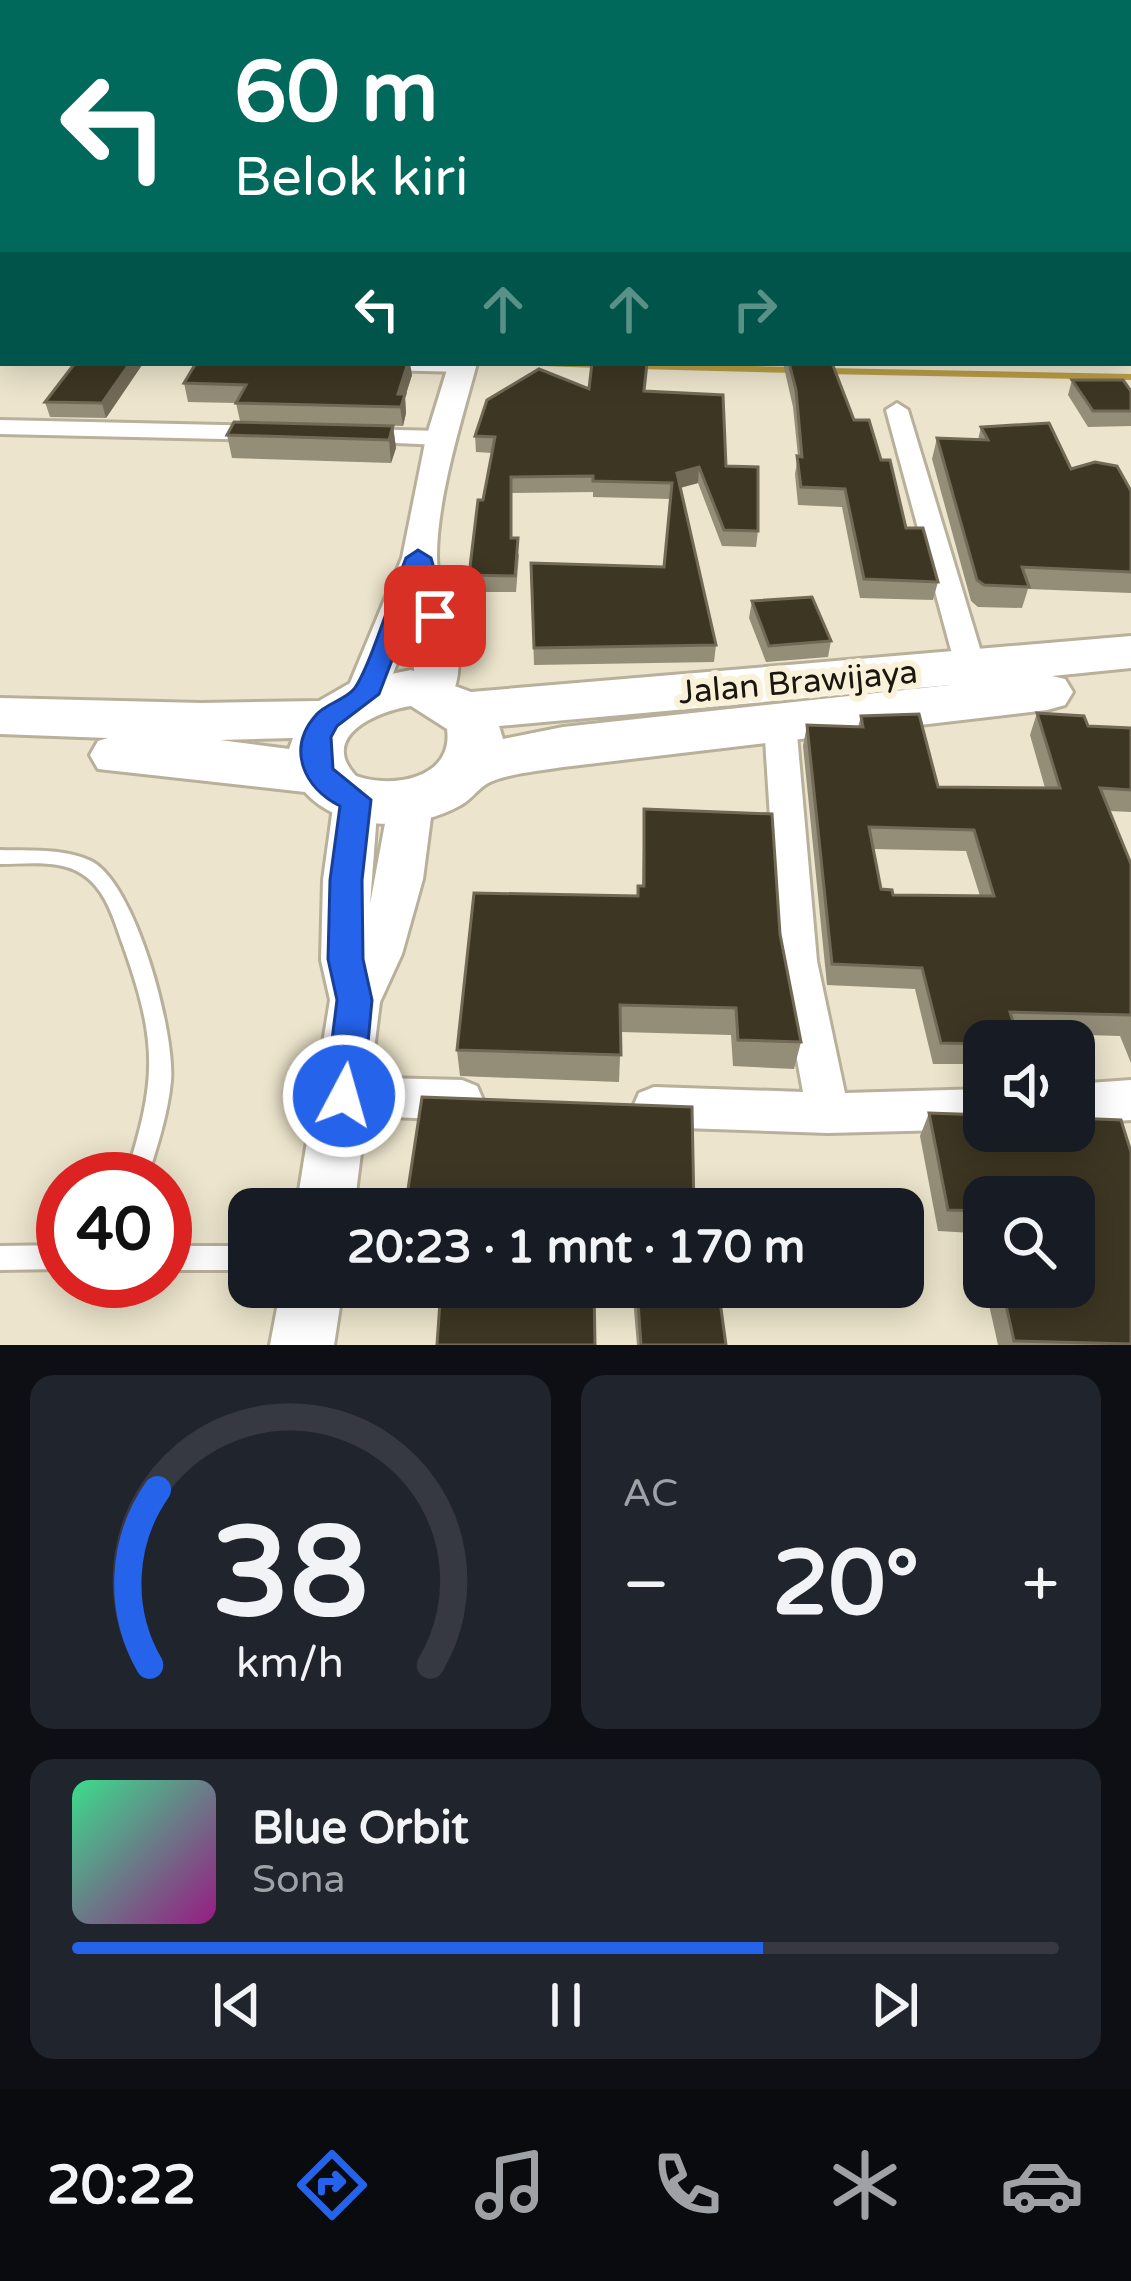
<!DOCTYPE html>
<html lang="id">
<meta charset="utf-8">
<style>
body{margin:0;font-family:"Varela Round",sans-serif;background:#20242c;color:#f1f3f6;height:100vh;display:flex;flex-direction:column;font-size:45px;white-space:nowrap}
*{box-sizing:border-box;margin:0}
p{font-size:39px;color:#9ea1a6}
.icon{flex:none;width:66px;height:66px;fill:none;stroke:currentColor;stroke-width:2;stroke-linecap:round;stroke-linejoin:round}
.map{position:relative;height:1345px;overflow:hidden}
.details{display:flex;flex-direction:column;gap:30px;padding:30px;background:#0d0f14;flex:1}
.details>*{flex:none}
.guide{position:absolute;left:0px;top:0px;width:1131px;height:366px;box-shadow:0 6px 30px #0003;background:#00695c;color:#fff;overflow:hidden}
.controls{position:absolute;left:963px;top:1020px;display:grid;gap:24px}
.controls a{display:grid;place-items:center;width:132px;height:132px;border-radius:24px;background:#171b24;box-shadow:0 6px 30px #0003;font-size:60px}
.speed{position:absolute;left:36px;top:1152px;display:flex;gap:24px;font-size:60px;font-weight:700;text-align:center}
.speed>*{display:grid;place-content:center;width:156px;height:156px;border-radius:50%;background:#171b24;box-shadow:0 6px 30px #0003;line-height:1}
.speed .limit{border:18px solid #d22;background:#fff;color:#111}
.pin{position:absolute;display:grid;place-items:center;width:102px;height:102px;color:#fff;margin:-51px;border-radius:24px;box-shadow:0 6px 18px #0006}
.me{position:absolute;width:132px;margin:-66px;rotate:6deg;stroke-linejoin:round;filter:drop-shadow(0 0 9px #0008)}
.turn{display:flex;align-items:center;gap:42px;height:252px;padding:0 36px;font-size:54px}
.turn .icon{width:156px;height:156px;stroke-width:2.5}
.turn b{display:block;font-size:84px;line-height:102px}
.lanes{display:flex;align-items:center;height:114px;padding:0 36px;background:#0003;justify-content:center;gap:60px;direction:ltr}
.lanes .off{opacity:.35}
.big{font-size:90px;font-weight:700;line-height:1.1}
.details .widget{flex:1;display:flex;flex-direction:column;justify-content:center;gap:18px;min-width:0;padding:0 42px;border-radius:24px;background:#20242c}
.details .dial{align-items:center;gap:0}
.dial svg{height:312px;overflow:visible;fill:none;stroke:#363941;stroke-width:7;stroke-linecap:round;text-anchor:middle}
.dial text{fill:#f1f3f6;stroke:none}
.song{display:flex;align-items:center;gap:36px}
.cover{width:144px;height:144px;border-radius:18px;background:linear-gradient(135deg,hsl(150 70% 55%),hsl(310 70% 35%))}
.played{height:12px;border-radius:6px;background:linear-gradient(90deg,#2563eb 70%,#363941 70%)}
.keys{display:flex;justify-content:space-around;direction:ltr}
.heat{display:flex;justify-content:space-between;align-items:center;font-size:66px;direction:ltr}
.details .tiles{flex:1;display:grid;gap:30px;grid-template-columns:1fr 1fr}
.widget:last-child{grid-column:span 2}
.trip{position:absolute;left:228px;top:1188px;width:696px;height:120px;border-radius:24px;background:#171b24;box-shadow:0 6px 30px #0003;font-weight:700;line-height:120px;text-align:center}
.menu{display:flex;height:192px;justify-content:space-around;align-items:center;background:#090b0e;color:#9ea1a6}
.menu .icon{width:84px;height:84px}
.menu .selected{color:#2563eb}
.menu b{font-size:54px;color:#f1f3f6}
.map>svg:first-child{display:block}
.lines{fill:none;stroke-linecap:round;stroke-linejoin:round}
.stream{stroke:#ba9d45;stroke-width:6}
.service-casing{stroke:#b8b09a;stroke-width:6}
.minor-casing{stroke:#b8b09a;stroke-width:6}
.tertiary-casing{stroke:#b8b09a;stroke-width:6}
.trunk-casing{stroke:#b8b09a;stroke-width:6}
.service{fill:#fff;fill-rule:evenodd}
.minor{fill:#fff;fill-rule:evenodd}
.tertiary{fill:#fff;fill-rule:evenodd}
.trunk{fill:#fff;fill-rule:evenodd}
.wall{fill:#948d78;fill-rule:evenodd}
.shaded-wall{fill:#726a56}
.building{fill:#3d3623;stroke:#726a56;stroke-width:3;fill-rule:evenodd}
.route{fill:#2563eb;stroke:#184099;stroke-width:3}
.labels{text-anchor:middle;stroke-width:12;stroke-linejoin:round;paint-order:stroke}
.street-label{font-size:33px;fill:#1a170f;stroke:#faf1da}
</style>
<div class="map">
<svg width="1131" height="1345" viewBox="0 0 1131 1345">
<rect width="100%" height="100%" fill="#ece4cc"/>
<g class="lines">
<!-- stream -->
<path class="stream" d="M544,363L598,365
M639,366L796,370
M825,371L1131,377"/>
<!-- service casing -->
<g class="service-casing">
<path id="service" d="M0,850C30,851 63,848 91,861C136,884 175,1032 171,1081C168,1114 157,1147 147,1179H125C157,1080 158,1043 123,945C114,920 106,889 82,874C60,859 25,864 0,864Z
M63,1245V1269L0,1270V1246Z
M165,1246H249V1270H165Z"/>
</g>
<!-- minor casing -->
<g class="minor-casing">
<path id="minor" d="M940,0H999L1003,3H944Z
M1128,282H1131V294H1128Z
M0,339H3V351H0Z
M332,363H471L473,366L462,372L343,369Z
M897,403L908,410L985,665L981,672H959L955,665L886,410Z
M0,420L267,426L279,433L267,440L0,434Z
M357,429L441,431L453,438L441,445L349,441L345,436Z
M780,712L791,715L796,723L817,961L845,1093L984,1089V1129L828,1133L654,1127L639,1121L633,1107L639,1093L654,1087L803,1092L779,961L764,723L769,715Z
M344,1077L462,1080L477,1086L483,1100L477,1114L462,1120L344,1115L329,1110L323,1096L329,1082Z
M1131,1080V1120L1074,1124V1084Z"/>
</g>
<!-- tertiary casing -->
<g class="tertiary-casing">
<path id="tertiary" d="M3,104V117L0,118V105Z
M449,363H477C462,419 437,498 437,556C437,603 477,655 448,702L434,706L420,702C406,679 421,642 415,615L385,695L379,705L365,709L351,705L345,695L402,558L426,438Z
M356,784L371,788L378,800L370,904L389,802L396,790L411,786L426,790L433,802L423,879L402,954L380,1002L354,1209H296L330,1000L321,960L323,880L334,800L341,788Z
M281,1287H343L334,1345H270Z"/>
</g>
<!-- trunk casing -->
<g class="trunk-casing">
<path id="trunk" d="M1131,636V668L1052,676L1065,679L1073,692L1065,705L1047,710L563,767C540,771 511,773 490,782C480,786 472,799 461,805C416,831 341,833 305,792L98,769L90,755L98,741L108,738L0,734V698L201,703L319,701L352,682L411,670L471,692ZM950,685L563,727L503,739L499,726ZM411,706L447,729C454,779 392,789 356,776C318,736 378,711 411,706ZM293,738L289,749L220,740Z"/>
</g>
<!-- service -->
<use href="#service" class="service"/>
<!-- minor -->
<use href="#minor" class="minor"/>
<!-- tertiary -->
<use href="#tertiary" class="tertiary"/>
<!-- trunk -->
<use href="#trunk" class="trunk"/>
</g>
<!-- wall -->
<path class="wall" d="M1128,9L1131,14V62L1129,61L1131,67V128H1129L1131,134V157H1128Z
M783,363H832L854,420L881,460L906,528L938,582L933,600L860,598L842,507L798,505L795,474L798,456L793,407Z
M142,365L106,418L50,417L45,402Z
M412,375L405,397L406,413L403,426L240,421L236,403L188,402L184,383Z
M1072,380L1131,391V426L1088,427L1068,395Z
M589,389L645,391L726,466L758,531L756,547L722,546L698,483L680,488L716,645L714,662L534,665L531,563L664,567L670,499L593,497V492L512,493L511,538L519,555L516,592H470L469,575L492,453L476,452L475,436Z
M393,426L396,448L391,463L232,458L227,435Z
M981,427L1071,469L1131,491V593L1028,589L1022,608L978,607L971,601L932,459L937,438L978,440Z
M752,601L831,641L828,657L766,662L749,618Z
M1037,713L1088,726L1131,728V812L1109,811L1131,864V1063L1120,1036L1016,1033L984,1041V1064H933L915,989L827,985L803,746L807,725L858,727L861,716L938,787L1045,788L1030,735ZM873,849L966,851L980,896L893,895L881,889Z
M644,809L780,934L801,1042L794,1069L733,1066L731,1035L621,1032L619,1082L460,1076L457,1050L637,896L642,886Z
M422,1097L694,1209H405Z
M929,1113L1131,1152V1345H998L985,1287H1074L984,1197V1282L973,1233L938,1231L920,1136Z
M632,1287H718L726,1345H637Z"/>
<!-- shaded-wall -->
<path class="shaded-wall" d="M130,363H142V365L106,418L102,403Z
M408,363H410L412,375L405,397L406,413L403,426L398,394Z
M393,426L396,448L391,463L389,440Z
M699,467L698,483L676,489L677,473Z"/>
<!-- building -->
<path class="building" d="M110,0H437L434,3H105Z
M562,0H784L780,3H559Z
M1052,0H1123L1125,3H1056Z
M1128,9L1131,14V52L1128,51L1129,67H1131V118H1128Z
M3,138V205H0V140Z
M3,222V265H0V225H2Z
M75,363H130L102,403L45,402Z
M196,363H408L398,394H405L401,407L236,403L246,385L184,383Z
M592,363H647L644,391L723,395L726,466L758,467V531L724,530L699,467L677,473L716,645L534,648L531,563L664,567L672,483L593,481V476L511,477V538H518L515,576L469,575L478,500H483L495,437L475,436L487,400L539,369L589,389Z
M789,363H832L854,420H869L881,460H890L906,528H923L938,582L864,579L845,489L801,487L797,456L802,457L796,390Z
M1072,380H1123L1131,391V411H1093Z
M234,422L393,426L389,440L227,435Z
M1049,423L1071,469L1095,462L1117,466L1131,491V572L1022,567L1029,587L984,585L977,580L937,438L988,440L981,427Z
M812,597L831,641L769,646L752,601Z
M1037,713L1084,716L1088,726L1131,728V790L1100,788L1131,864V1015L1010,1012L1019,1041H984V1044L941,1043L922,968L832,964L807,725L863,727L861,716L919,714L938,787L1060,788ZM869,827L974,830L994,896L893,895L892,890L881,889Z
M644,809L772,814L780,934L801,1042L738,1040L736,1008L620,1005L621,1055L457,1050L474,893L638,896V886H644Z
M422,1097L692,1107L694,1209H630L629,1200L593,1201V1209H405Z
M929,1113L984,1115V1131H1074V1118L1121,1120L1131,1152V1344L1014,1341L1002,1287H1074V1197H984V1211L948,1210Z
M441,1287H594L595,1345H437Z
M637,1287H718L726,1345H641Z"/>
<!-- route -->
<path class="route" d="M418,550L431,558L448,616L435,624L426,621L417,595L379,694L337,726L331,737L333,769L371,800L362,880L363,959L372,1000L363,1096L357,1109L344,1114L330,1109L325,1096L337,1000L328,959L330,880L340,806C304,788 286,749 316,715C325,704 345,700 354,689C369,670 395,585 406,558Z"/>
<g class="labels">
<!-- street labels -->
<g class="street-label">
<text transform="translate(798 681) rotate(-5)" y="12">Jalan Brawijaya</text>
</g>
</g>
</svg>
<div class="controls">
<a><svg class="icon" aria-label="sound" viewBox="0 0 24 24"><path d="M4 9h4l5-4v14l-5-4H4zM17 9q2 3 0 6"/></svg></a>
<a><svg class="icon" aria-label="search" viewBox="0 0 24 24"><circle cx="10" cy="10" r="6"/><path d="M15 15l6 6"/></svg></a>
</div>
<div class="speed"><div class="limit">40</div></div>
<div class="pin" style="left:435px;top:616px;background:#d93025"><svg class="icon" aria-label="arrive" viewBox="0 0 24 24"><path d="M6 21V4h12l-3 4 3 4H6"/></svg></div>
<svg class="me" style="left:344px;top:1096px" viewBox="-20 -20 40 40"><circle r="17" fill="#2563eb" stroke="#fff" stroke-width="3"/><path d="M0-11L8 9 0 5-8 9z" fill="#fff"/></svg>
<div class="trip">20:23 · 1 mnt · 170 m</div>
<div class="guide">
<div class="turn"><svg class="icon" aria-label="left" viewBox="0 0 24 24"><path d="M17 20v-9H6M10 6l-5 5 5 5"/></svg><div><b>60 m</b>Belok kiri</div></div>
<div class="lanes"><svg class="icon" aria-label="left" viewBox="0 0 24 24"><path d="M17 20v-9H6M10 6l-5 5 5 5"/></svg><svg class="icon off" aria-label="ahead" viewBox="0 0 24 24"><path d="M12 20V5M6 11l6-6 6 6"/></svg><svg class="icon off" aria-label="ahead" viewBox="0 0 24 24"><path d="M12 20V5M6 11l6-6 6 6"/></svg><svg class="icon off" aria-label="right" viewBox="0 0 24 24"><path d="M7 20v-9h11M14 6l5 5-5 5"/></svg></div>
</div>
</div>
<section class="details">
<div class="tiles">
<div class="widget dial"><svg viewBox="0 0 100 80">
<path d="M14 69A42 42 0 1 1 86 69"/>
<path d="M14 69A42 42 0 0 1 16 24" stroke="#2563eb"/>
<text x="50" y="56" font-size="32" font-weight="700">38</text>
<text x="50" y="72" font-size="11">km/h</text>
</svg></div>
<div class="widget"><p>AC</p>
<div class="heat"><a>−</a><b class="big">20°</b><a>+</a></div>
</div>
<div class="widget">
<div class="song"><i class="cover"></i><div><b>Blue Orbit</b><p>Sona</p></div></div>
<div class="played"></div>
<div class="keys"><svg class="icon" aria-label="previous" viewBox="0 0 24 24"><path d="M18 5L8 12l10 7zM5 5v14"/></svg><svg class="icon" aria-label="pause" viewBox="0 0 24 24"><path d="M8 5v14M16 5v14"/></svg><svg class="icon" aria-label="next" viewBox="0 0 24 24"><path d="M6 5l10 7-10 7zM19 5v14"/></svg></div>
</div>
</div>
</section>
<nav class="menu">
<b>20:22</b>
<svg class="icon selected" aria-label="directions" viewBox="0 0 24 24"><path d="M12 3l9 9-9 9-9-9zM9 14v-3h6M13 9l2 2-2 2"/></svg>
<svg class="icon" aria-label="music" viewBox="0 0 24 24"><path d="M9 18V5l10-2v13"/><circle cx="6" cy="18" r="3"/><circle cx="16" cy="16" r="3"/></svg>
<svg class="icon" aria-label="phone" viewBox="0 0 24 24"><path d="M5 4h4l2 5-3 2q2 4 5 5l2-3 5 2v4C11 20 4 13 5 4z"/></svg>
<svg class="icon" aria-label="climate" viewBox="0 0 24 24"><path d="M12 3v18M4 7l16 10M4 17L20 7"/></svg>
<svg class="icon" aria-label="car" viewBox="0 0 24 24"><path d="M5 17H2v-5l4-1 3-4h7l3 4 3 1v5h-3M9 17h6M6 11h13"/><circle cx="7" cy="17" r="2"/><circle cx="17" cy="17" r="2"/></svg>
</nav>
